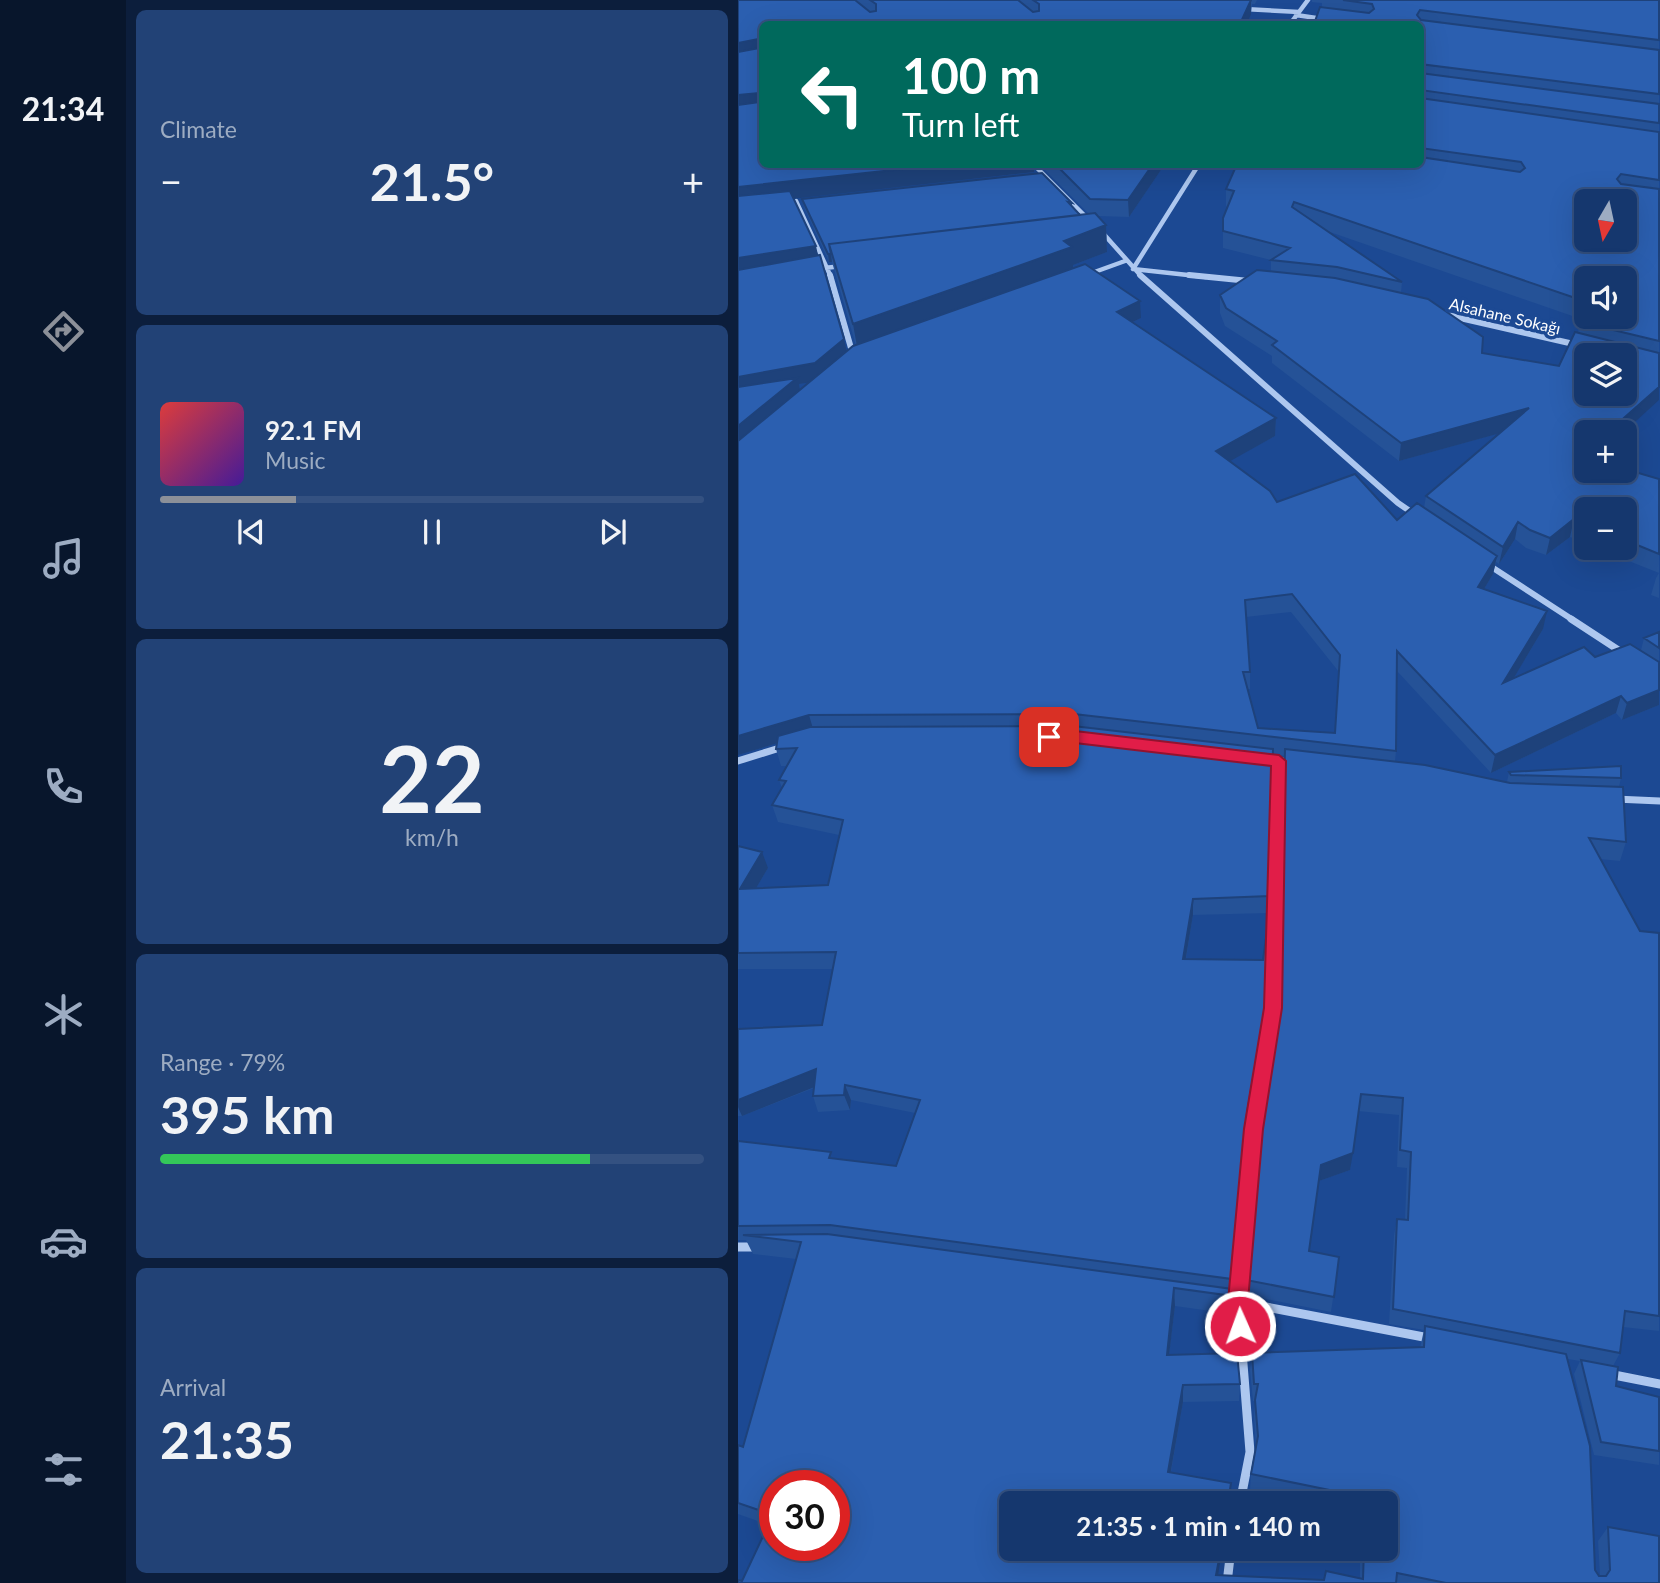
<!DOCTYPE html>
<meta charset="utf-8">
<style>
body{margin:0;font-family:Lato,sans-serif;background:#224276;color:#f1f3f6;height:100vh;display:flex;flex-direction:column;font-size:26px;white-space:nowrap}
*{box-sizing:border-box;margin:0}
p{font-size:23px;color:#9dacc2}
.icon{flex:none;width:38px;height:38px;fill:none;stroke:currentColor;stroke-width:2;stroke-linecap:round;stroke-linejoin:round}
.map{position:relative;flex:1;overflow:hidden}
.drawer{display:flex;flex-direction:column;gap:10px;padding:10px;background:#0c1e3c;width:612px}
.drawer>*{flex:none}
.top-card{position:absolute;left:21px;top:21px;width:665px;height:147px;border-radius:10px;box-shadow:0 7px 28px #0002,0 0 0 2px #345181;background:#00695c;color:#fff;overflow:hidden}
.needle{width:46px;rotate:189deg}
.buttons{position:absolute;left:836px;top:189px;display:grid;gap:14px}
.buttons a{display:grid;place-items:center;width:63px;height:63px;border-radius:10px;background:#15376e;box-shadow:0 7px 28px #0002,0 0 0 2px #345181;font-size:35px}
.speed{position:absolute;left:21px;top:1470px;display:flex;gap:14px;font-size:35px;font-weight:700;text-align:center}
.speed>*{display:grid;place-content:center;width:91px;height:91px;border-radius:50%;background:#15376e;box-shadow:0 7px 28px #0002,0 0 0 2px #345181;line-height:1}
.speed .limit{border:10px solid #d22;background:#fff;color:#111}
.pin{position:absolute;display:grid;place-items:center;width:60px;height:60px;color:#fff;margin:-30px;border-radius:14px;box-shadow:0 4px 10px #0006}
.me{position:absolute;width:77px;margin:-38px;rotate:358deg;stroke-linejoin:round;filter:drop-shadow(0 0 5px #0008)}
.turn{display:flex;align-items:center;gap:24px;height:147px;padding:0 28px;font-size:32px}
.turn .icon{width:91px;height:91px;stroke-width:2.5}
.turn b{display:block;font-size:49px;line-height:60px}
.big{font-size:52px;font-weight:700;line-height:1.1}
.drawer .tile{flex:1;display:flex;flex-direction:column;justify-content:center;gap:10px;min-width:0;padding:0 24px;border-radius:10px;background:#224276}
.drawer .dial{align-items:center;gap:0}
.dial b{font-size:91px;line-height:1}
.song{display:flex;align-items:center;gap:21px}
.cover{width:84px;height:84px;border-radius:10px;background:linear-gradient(135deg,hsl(0 70% 55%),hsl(260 70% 35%))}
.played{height:7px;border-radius:4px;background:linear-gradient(90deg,#8c9099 25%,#345181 25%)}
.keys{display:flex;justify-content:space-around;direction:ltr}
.heat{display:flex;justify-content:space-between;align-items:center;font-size:38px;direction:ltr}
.charge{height:10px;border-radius:5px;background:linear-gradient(90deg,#34c759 79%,#345181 0)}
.trip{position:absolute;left:261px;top:1491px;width:399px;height:70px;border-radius:10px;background:#15376e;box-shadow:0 7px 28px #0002,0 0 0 2px #345181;font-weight:700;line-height:70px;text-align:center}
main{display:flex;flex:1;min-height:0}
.tabs{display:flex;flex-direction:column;width:126px;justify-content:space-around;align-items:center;background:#08162c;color:#9dacc2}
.tabs .icon{width:49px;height:49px}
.tabs .selected{color:#8c9099}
.tabs b{font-size:32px;color:#f1f3f6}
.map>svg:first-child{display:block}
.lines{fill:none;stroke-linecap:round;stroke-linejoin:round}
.street-far3{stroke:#adc7ef;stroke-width:4.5}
.street-far2{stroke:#adc7ef;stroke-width:6}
.street-far1{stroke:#adc7ef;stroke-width:7}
.street{stroke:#adc7ef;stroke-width:9}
.wall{fill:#255297;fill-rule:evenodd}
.shaded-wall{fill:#1e427b}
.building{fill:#2b5fb0;stroke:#1e427b;stroke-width:2;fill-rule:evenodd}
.route{fill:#e11d48;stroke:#92132f;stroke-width:2}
.labels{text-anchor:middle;stroke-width:7;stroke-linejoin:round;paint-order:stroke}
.far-street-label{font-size:16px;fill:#fff;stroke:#1c4993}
</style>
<main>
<nav class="tabs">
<b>21:34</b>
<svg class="icon selected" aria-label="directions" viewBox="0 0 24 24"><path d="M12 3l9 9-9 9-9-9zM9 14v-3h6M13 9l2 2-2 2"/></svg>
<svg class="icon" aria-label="music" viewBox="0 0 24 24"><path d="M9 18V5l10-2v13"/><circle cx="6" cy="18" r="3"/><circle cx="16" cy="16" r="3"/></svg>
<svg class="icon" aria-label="phone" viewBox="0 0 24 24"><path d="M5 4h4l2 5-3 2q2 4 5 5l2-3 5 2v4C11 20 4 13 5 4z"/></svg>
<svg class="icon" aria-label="climate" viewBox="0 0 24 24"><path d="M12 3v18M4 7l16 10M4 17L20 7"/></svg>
<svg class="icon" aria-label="car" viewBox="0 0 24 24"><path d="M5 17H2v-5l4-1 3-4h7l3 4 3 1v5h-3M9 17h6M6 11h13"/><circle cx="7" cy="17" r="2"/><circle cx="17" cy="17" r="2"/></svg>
<svg class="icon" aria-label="filters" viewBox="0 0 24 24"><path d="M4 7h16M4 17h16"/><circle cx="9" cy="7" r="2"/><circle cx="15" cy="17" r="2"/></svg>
</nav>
<section class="drawer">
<div class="tile"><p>Climate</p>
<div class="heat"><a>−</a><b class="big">21.5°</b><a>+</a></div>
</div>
<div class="tile">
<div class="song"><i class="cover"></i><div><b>92.1 FM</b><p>Music</p></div></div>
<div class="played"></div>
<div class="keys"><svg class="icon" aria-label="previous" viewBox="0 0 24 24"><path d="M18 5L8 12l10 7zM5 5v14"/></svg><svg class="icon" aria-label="pause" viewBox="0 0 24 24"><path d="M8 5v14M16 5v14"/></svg><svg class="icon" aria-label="next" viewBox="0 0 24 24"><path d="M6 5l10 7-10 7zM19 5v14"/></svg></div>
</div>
<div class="tile dial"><b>22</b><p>km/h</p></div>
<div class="tile"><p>Range · 79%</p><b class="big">395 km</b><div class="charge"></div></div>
<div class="tile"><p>Arrival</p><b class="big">21:35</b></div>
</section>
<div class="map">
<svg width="922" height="1583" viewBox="0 0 922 1583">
<rect width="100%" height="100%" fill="#1c4993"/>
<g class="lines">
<!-- street-far3 -->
<path class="street-far3" d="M506,9L561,12L552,24
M561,12L570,0
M558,15L585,19
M295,164L352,221
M461,164L395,269L468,277
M58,201L93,277
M363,231L404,277
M78,269L104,266
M351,274L387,261"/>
<!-- street-far2 -->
<path class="street-far2" d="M92,275L115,355
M402,275L660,503L679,516
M451,275L511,281
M709,315L840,345
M749,564L835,620"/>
<!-- street-far1 -->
<path class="street-far1" d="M833,619L885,653
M526,759L553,762
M0,761L45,747
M877,799L922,801
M528,1049L535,1008L540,761"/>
<!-- street -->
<path class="street" d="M0,1247H19
M486,1299L691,1338
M871,1374L922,1384
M502,1503L512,1452L500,1301L515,1129L528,1047
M489,1583L493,1549"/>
</g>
<!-- wall -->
<path class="wall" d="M0,0H519L517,4H514L513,14L24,24V164L296,172L56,198L80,256L109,352L118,346L94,262H91L66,207L64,199L334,203V206L342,215L351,214L301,164H427L391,217L359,216L368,225L369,252L335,265L336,268L403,318L395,322L538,418L537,436L491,461L539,502L659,520L686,508L688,496L762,433L661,461L534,363V356L487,326L482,313V295L533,272V260L485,248V218L489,207L488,206V189L682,164V24L584,7V3L574,2V0H921V400L849,432V471L921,479V598L913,595L918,578L921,573L858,548H887V509H849V544L832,537L808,555L788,548L777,539L761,564L758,562L755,574L746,589L805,629L775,679L857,657L903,650L906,638L921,632V705L884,720L878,713L753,773L659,671L658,751L657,761L769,782L771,772L883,778L881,787L888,842L882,861L862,859L902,931L921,933V1331L885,1327L882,1353L875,1366L878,1386L921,1397V1465L856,1455L836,1374L842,1361L830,1359L857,1570L862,1576L860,1541L870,1527L921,1583H0L4,1581L31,1525L0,1514V1445L5,1447L58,1259L15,1254L8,1240H0V1141L95,1158L158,1166L177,1113L113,1100L112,1110L80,1112L75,1096L76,1088L4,1116H0V1029L84,1025L95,969H0V846L30,868L18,888L90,885L101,835L40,822L34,805L44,788L41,780L49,766H43L38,749L39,743L0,755ZM589,231L843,319L840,333L821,366L744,353L663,293L664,282ZM849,278L887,317H849ZM71,382L62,390L61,384ZM553,612L601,672L597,733L520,728L510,689H512V672L508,617ZM535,754L547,756L541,997L508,1295L593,1312L601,1257L571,1251L581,1181L612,1170L620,1111L661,1115L659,1167L669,1168L667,1220L659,1219L656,1235L651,1324L686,1330L682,1348L514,1353L512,1370L515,1401H517L516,1416L518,1446L513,1474L512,1489L580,1503H648V1549H622V1578L588,1571L586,1580L480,1575L273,1503H492L493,1498L433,1472L445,1402L501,1401L502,1384L431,1355L437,1306L494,1314V1289L508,1128L529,1007L530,991L448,959L455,915L531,913Z"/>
<!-- shaded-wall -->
<path class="shaded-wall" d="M513,0V14L509,24H502Z
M20,39L24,55L0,59V43Z
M21,93L24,109L0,113V95Z
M210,164H296V172L0,205V187Z
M415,164H427L391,217L390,200Z
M368,225L369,252L335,265L336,274L120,352L115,324Z
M78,246L82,264L0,276V258Z
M90,254H93L94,262H91Z
M402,301L403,318L380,329L379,312Z
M106,339L110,357L81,381L61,384L63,395L0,448V377Z
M921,387V400L886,432H870Z
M791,408L788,426L661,461L663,443Z
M538,418L537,436L478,469V451Z
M836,519L832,537L808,555L812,538Z
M780,522L777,539L761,564L765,547Z
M759,556L755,574L737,604L740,587Z
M809,611L805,629L762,701L765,683Z
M921,690V705L884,720L889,703Z
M883,696L878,713L753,773L757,755Z
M71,715L76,732L0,755V736Z
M24,852L30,868L8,905L2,889Z
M455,899V915L445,975V959Z
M530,991L529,1007L508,1128L494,1293L509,1113Z
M78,1069L84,1084L4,1116L0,1107V1100Z
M107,1085L113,1100L112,1110L106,1095Z
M615,1153L612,1170L581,1181L583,1165Z
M436,1288L437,1306L429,1372V1355Z
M445,1385V1402L430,1487V1472Z
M483,1549H484L479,1583L478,1575Z"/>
<!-- building -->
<path class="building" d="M0,0H117L132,12L138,11V4L132,0H280L295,12L301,11V4L295,0H513L502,24H24V43L20,39L0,43Z
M605,0H921V40L682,10L679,15L683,20L921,50V94L682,64V24H576L582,7L631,13L636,9L634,4Z
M24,45V97L21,93L0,95V52L21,48Z
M682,73L921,104V123L682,90Z
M24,98V164H210L0,187V105L21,102Z
M682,98L921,132V180L883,174L879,179L883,184L921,189V341L842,322L849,307V317H887V278H849V302L556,202L554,207L664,282L599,267L533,260L552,248L485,231V218L496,191L488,189L499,164H682V157L782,172L787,168L783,162L682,148ZM849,201H887V240H849Z
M317,164H415L390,200L352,199Z
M304,173L334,203L330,202L342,215L91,244L93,254H90L64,199Z
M52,191L78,246L0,258V196Z
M357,213L368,225L326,241L334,247L115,324L91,244Z
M82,255L106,339L77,363L0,377V270Z
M347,264L402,301L379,312L538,418L478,451L532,491L539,502L617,474L659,520L679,503L759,556L740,587L809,611L765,683L846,647L857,657L892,644L921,662V690L889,703L883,696L757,755L659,651L658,751L336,714L71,715L0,736V441L115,346ZM554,594L602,655L597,733L520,728L505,672H512L507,600Z
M519,270L597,278L690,299L745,337L744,353L821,366L837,332L921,353V387L870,432H849V451L847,453H849V471H887V469L921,479V554L887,540V509H849V524L836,519L812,538L792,530L780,522L765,547L688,496L791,408L663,443L534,345L539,341L488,308L482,295ZM849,355H887V394H849Z
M59,378L0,426V387Z
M921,632V648L906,638Z
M335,726L535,749L532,896L455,899L445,959L525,960L532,908L530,991L509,1113L494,1279L92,1225L0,1226V1141L93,1152L91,1158L158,1166L182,1100L107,1085L106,1095L75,1096L78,1069L0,1100V1029L84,1025L98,952L0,953V846L24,852L2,889L90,885L105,820L34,805L48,781L41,780L59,748L38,749L40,736L72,727Z
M547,749L687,765L772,783L885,787L888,842L851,838L902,931L921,933V1316L887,1311L882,1353L655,1309L659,1219L670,1220L673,1152L662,1150L665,1098L623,1094L615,1153L583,1165L571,1251L601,1257L596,1297L508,1280L523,1113L542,990Z
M883,766V778L773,775L771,772Z
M89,1234L494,1289L495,1296L436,1288L429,1355L499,1353L502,1384L445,1385L430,1472L493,1483L490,1503H273V1549H483L478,1575L586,1580L588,1571L625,1579L626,1549H648V1503H626V1497L513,1474L520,1436L517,1400L520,1384H516L514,1353L686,1347L687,1326L828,1354L852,1446L857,1570L861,1576H868L872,1570L870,1527L921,1536V1583H708L659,1573L658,1583H0V1580L4,1581L35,1515L0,1503V1445L5,1447L63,1242L5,1235ZM37,1486H96V1545H37Z
M843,1360L880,1367L878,1386L921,1397V1451L863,1442Z"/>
<!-- route -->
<path class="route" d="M311,731H337L541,755L548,761L544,1008L525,1129L510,1301L512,1326L509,1333L502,1336L494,1333L490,1301L506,1129L526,1008L533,766L337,743H311L303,737Z"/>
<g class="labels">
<!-- far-street labels -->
<g class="far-street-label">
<text transform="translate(767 316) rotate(13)" y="6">Alsahane Sokağı</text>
</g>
</g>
</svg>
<div class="buttons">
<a><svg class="needle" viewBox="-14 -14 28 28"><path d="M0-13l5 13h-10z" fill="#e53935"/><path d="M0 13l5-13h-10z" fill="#9dacc2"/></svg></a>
<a><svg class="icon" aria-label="sound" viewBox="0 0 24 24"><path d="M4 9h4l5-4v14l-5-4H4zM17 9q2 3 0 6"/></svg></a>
<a><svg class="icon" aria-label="layers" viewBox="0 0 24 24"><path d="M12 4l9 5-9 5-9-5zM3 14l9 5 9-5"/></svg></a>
<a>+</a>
<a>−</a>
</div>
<div class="speed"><div class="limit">30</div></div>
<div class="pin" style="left:311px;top:737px;background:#d93025"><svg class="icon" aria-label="arrive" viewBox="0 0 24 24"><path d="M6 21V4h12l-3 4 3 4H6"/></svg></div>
<svg class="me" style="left:502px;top:1326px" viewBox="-20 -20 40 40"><circle r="17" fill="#e11d48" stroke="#fff" stroke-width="3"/><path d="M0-11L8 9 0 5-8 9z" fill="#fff"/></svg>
<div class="trip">21:35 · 1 min · 140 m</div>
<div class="top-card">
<div class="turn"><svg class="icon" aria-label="left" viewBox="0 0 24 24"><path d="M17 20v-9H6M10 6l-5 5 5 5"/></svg><div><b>100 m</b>Turn left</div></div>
</div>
</div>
</main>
